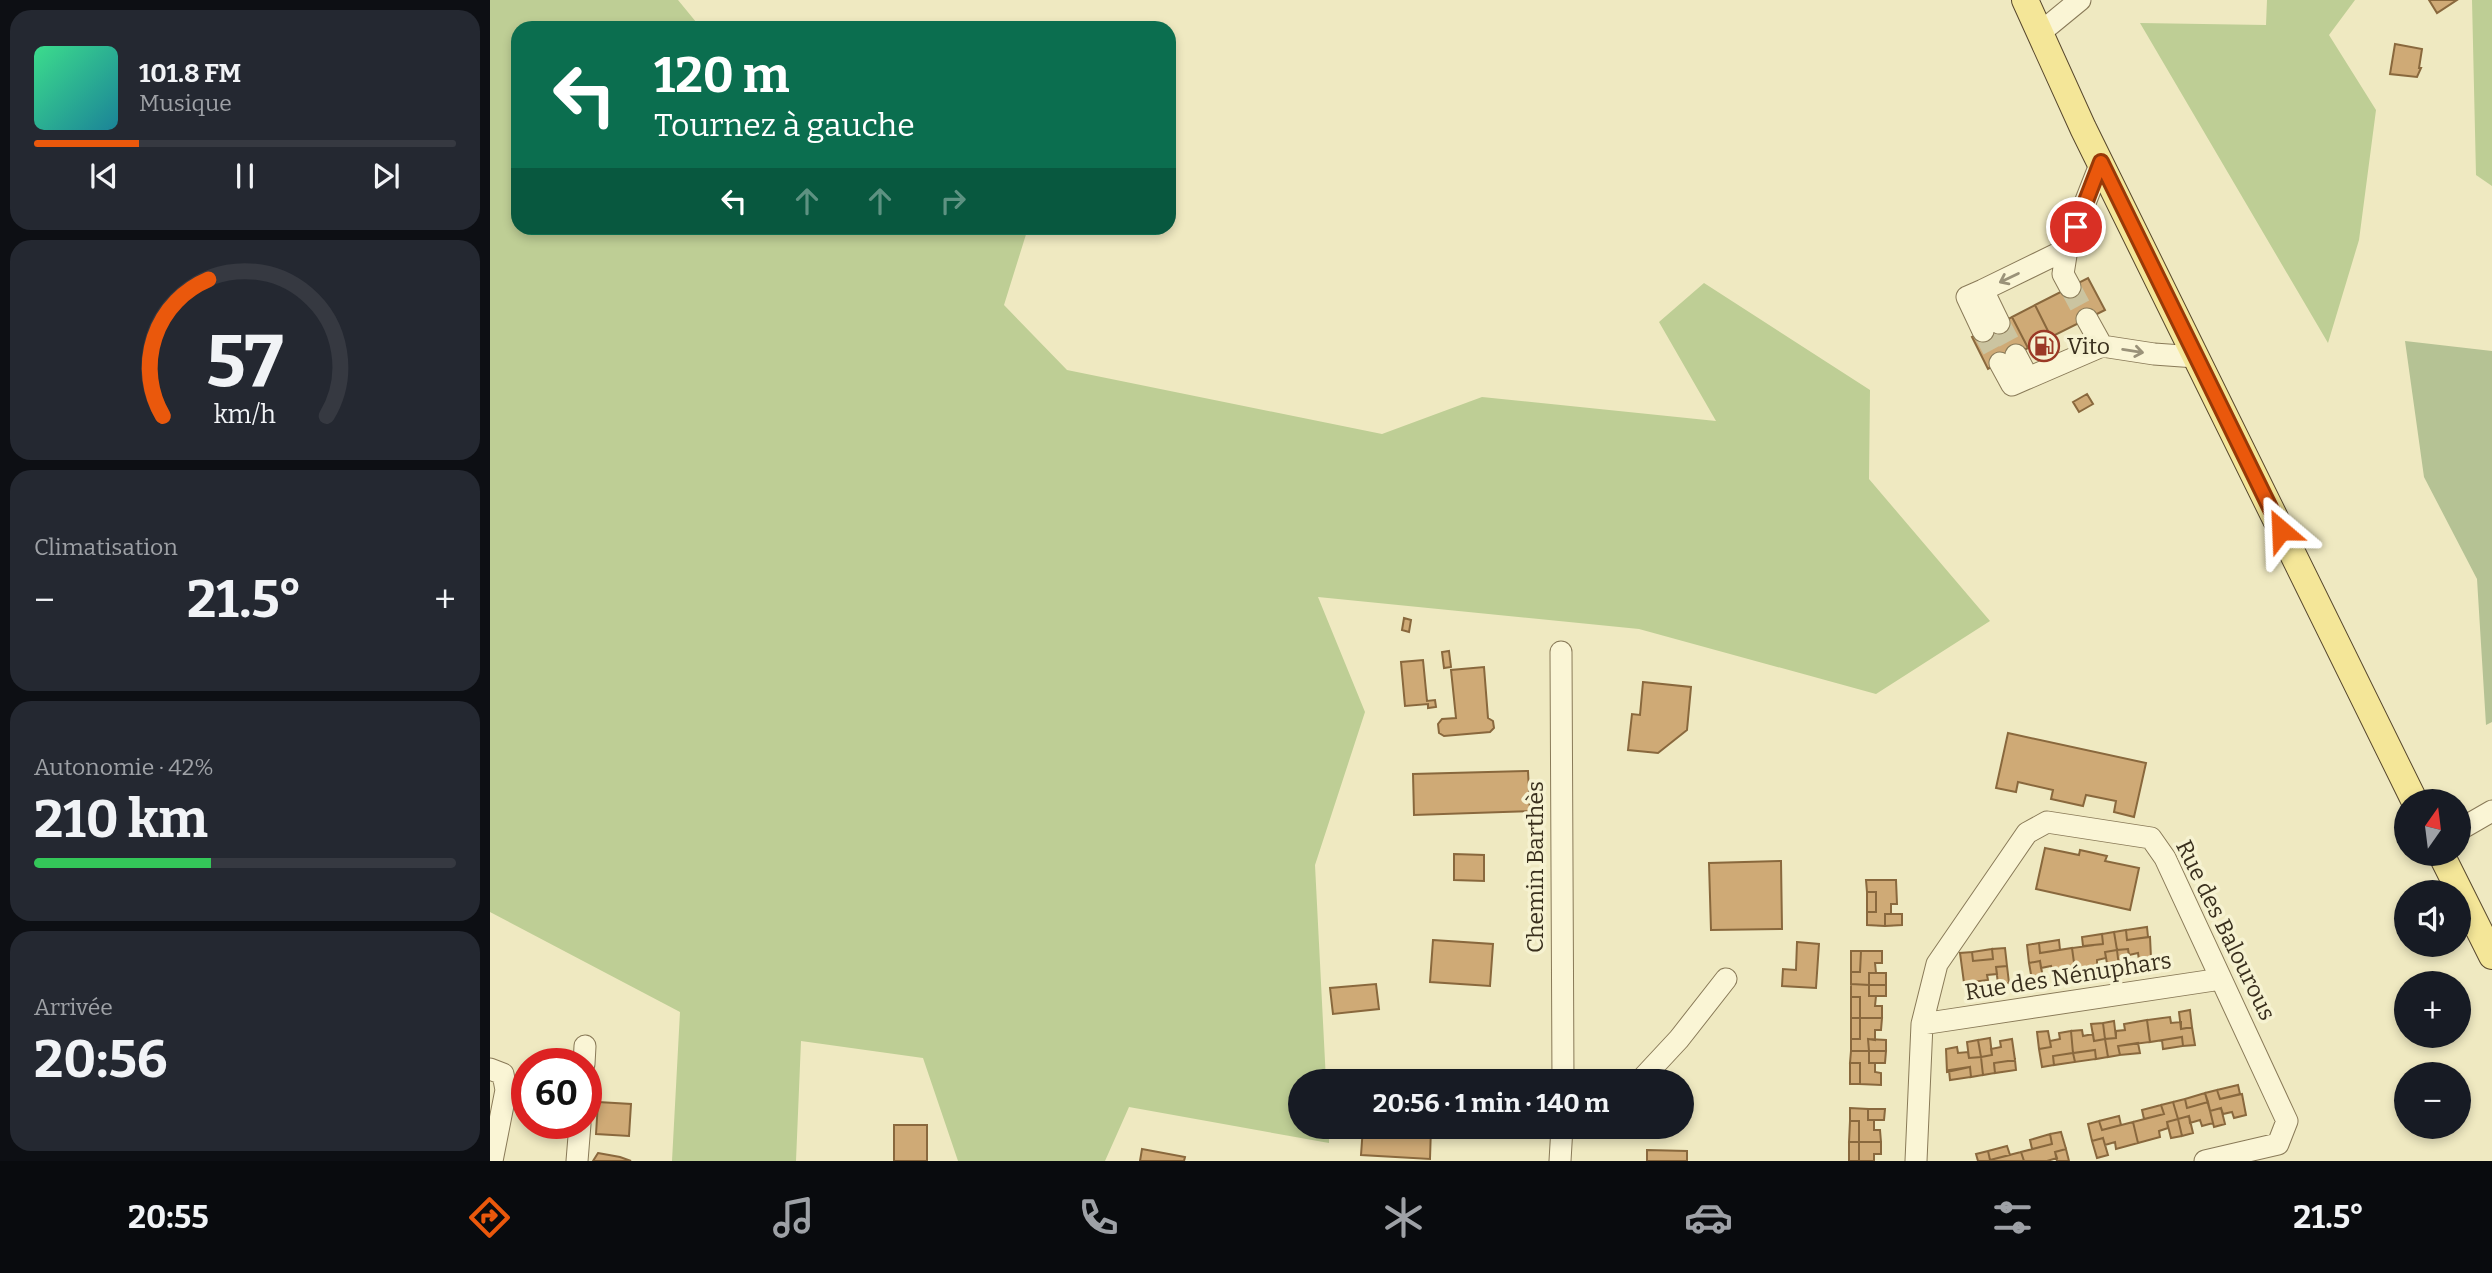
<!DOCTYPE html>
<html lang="fr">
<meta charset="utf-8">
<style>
body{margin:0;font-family:Bitter,serif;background:#242831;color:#f1f3f6;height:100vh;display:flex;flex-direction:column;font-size:26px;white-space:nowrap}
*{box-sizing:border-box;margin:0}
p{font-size:23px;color:#9ea1a6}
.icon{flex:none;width:38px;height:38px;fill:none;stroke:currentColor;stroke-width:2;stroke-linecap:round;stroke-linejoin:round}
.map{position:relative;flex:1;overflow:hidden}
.side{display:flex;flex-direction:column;gap:10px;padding:10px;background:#0d0f14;width:490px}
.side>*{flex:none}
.top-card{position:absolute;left:21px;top:21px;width:665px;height:214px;border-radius:21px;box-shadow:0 4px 10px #0003;background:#0b6e4f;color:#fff;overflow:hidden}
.needle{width:46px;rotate:14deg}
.controls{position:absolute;left:1904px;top:789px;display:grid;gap:14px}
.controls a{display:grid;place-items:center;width:77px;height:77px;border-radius:50%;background:#171b24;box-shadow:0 4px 10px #0003;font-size:35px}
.speed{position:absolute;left:21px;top:1048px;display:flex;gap:14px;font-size:35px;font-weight:700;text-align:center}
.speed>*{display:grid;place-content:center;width:91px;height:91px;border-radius:50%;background:#171b24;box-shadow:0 4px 10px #0003;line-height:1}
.speed .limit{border:10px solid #d22;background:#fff;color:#111}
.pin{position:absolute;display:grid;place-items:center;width:60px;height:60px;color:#fff;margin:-30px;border:4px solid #fff;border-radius:50%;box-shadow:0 2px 7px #0007}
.me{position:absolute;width:77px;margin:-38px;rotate:334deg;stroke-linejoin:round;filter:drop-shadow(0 0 5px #0008)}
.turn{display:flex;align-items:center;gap:24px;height:147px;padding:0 28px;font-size:32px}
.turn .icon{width:91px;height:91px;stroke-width:2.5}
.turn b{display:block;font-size:49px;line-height:60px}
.lanes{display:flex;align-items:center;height:66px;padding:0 28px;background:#0003;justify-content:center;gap:35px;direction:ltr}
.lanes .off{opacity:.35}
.big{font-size:52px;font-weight:700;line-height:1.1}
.side .widget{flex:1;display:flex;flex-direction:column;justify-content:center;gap:10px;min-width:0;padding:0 24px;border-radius:21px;background:#242831}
.side .dial{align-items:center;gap:0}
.dial svg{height:182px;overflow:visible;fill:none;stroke:#363941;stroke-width:7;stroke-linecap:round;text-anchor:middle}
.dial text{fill:#f1f3f6;stroke:none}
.song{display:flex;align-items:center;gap:21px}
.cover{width:84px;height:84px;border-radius:10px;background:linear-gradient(135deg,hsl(150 70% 55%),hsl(190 70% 35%))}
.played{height:7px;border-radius:4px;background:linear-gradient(90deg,#ea580c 25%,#363941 25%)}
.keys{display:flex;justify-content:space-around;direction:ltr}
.heat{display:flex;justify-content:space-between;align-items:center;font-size:38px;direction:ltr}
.charge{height:10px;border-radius:5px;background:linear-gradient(90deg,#34c759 42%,#363941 0)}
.trip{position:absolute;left:798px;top:1069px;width:406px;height:70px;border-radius:35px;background:#171b24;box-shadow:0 4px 10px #0003;font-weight:700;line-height:70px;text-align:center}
.tabs{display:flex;height:112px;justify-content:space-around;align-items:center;background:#090b0e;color:#9ea1a6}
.tabs .icon{width:49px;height:49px}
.tabs .selected{color:#ea580c}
.tabs b{font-size:32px;color:#f1f3f6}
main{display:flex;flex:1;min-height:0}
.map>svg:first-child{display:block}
.green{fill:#bece95}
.cemetery{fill:#b5c294}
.building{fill:#cfaa76;stroke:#89683d;stroke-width:2}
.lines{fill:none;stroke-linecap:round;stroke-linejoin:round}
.minor-tunnel{stroke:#cbc4a0;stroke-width:21;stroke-dasharray:21 10;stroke-linecap:butt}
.minor-casing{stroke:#897a58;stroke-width:23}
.major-casing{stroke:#57472d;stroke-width:28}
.minor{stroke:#faf5d5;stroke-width:21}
.major{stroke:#f4e698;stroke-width:26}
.oneway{stroke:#9a9279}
.route-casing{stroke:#983908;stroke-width:18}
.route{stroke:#ea580c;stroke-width:12}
.labels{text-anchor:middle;stroke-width:7;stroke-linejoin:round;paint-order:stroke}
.poi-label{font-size:23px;fill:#392f1d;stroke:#f6f2d1;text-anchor:start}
.street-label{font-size:23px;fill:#392f1d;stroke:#f6f2d1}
</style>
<main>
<section class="side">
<div class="widget">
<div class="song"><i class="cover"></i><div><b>101.8 FM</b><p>Musique</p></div></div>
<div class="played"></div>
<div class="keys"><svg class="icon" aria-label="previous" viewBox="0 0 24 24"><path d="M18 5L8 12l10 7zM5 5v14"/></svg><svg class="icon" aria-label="pause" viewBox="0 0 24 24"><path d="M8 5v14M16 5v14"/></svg><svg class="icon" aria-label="next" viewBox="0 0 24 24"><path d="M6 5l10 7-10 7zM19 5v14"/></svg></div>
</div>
<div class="widget dial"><svg viewBox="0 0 100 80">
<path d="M14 69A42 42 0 1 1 86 69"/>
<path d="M14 69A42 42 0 0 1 34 9" stroke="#ea580c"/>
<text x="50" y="56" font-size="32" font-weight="700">57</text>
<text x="50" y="72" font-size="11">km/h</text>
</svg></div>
<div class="widget"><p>Climatisation</p>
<div class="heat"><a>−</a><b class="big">21.5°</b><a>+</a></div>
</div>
<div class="widget"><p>Autonomie · 42%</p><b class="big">210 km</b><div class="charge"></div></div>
<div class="widget"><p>Arrivée</p><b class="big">20:56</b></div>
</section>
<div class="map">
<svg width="2002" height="1161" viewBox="0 0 2002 1161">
<rect width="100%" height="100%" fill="#efe9c1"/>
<!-- green -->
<path class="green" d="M0,0H188L211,28H28V228H538L514,305L577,370L892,434L992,397L1226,421L1169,322L1214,283L1380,390L1379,479L1500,621L1386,694L1149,629L828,597L875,712L825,865L836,1081L810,1082V1127H839V1143L639,1107L615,1161H468L433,1058L311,1041L306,1161H182L190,1012L0,912Z
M1777,0H1865L1839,35L1886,110L1869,240L1838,343L1650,23L1776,25Z
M1982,0H2002V186L1986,175Z"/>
<!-- cemetery -->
<path class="cemetery" d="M1915,341L2002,351V722L1996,725L1987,579L1934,477Z"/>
<!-- building -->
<path class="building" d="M1939,0H1967L1947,13Z
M1905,44L1932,49L1929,68H1931L1927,77L1900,74Z
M1598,278L1615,310L1561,337L1545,305Z
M1545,305L1561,337L1538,348L1522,317Z
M1522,317L1538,348L1498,369L1482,337Z
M1597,394L1603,404L1589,412L1583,402Z
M914,618L921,620L919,632L912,630Z
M959,651L961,667L954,668L952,652Z
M933,660L937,701L945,700L946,707L938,708V704L915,706L911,662Z
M994,667L998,718L1003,721L1004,728L1000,732L954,736L949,733L948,724L952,719L966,718L961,670Z
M1153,682L1201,687L1197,730L1168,753L1138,750L1142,714L1150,715Z
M1518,733L1656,763L1644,817L1624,812L1626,801L1596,795L1593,806L1561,799L1563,790L1528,782L1526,792L1506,788Z
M1038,771L1040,811L924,815L923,774Z
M1555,848L1589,855L1590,850L1617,856L1615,861L1649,868L1640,910L1546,889Z
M964,854L994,855V881L964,880Z
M1291,861L1292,929L1221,930L1219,863Z
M1376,880H1406L1407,904H1401V914H1395V926L1377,925V912H1386V892H1377Z
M1377,892H1386V912H1377Z
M1395,914H1412V925L1395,926Z
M1657,927L1658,937L1637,940L1636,930Z
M1636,930L1637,940L1660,937L1661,958L1649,960L1648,953L1639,955L1638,949L1627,950L1624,932Z
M1624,932L1627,950L1615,952L1616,958L1607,960V966L1585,970L1582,948L1613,944L1612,934Z
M1612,934L1613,944L1593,946L1592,937Z
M943,940L1003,944L1000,986L940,982Z
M1569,940L1570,950L1550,953L1549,943Z
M1307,942L1329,944L1326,988L1292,986L1293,969L1306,970Z
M1549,943L1550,953L1582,948L1585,970L1562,973L1561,966L1551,968L1550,961L1539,963L1537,945Z
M1515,948L1517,966L1506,967L1507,974L1497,975L1498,980L1474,983L1470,953L1482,952L1483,961L1503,959L1502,949Z
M1502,949L1503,959L1483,961L1482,952Z
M1638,949L1640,965L1629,967L1627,950Z
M1627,950L1629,967L1618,969L1615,952Z
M1361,951H1371L1370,972H1361Z
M1371,951H1392V963H1385L1386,973H1379V985L1361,984V972H1370Z
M1550,961L1553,978L1542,980L1539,963Z
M1517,966L1519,983L1508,984L1506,967Z
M1379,973H1396V985H1379Z
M886,984L889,1009L843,1014L840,988Z
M1361,984L1379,985V996H1386L1385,1006H1392V1018H1370V997H1361Z
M1379,985H1396V996H1379Z
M1361,997H1370V1018H1361Z
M1700,1010L1702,1027L1691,1029L1689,1012Z
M1680,1017L1681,1023L1691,1022V1029L1702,1027L1705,1045L1693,1046L1692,1037L1660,1042L1657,1020Z
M1361,1018H1370V1039H1361Z
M1370,1018H1392L1391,1030H1385V1040L1378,1039L1379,1051H1361V1039H1370Z
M1657,1020L1660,1042L1628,1046L1630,1055L1618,1057L1615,1039L1626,1038V1031L1635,1030L1634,1024Z
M1624,1021L1626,1038L1615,1039L1613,1023Z
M1613,1023L1615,1039L1604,1041L1601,1024Z
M1592,1030L1593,1036L1603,1034L1604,1041L1615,1039L1618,1057L1606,1059L1605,1050L1583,1053L1581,1031Z
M1558,1031L1561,1047L1549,1049L1547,1032Z
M1581,1031L1583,1053L1563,1056L1564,1065L1552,1067L1549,1049L1561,1047L1560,1041L1570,1039L1569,1033Z
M1692,1037L1693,1046L1673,1049L1672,1040Z
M1500,1038L1502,1055L1491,1057L1488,1040Z
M1378,1039L1396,1040V1051H1379Z
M1522,1039L1525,1060L1504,1063L1505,1073L1493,1075L1491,1057L1502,1055L1501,1049L1511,1047L1510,1041Z
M1488,1040L1491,1057L1479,1058L1477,1042Z
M1648,1043L1650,1053L1630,1055L1628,1046Z
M1467,1047L1468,1053L1478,1052L1479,1058L1491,1057L1493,1075L1481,1077L1480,1067L1457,1072L1456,1049Z
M1605,1050L1606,1059L1585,1062L1583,1053Z
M1361,1051H1379V1063H1385V1072L1391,1073V1085L1370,1084V1063H1360Z
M1379,1051H1396L1395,1063H1379Z
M1583,1053L1585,1062L1564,1065L1563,1056Z
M1525,1060L1526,1070L1505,1073L1504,1063Z
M1360,1063H1370V1084H1360Z
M1480,1067L1481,1077L1460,1080L1459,1070Z
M1748,1085L1750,1094L1730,1099L1727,1090Z
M1727,1090L1730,1099L1752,1094L1756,1115L1744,1118L1742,1112L1733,1114L1731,1108L1720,1111L1715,1093Z
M1715,1093L1718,1102L1697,1108L1695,1099Z
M1695,1099L1697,1108L1718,1102L1723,1123L1712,1126L1710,1120L1700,1123L1699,1116L1688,1119L1683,1102Z
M108,1102L141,1104L139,1136L106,1134Z
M1683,1102L1688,1119L1677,1122L1678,1128L1669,1131L1670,1137L1648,1143L1643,1122L1674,1114L1671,1105Z
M1671,1105L1674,1114L1654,1119L1652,1110Z
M1360,1108L1378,1109V1120H1384V1130H1390L1391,1142H1369V1121H1360Z
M1731,1108L1735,1124L1724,1127L1720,1111Z
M1378,1109H1395L1394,1120H1378Z
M1629,1116L1631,1125L1612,1130L1609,1121Z
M1699,1116L1703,1133L1692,1136L1688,1119Z
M1688,1119L1692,1136L1681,1138L1677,1122Z
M1360,1121H1369V1142H1359Z
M1609,1121L1612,1130L1643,1122L1648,1143L1626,1149L1625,1142L1615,1145L1613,1138L1602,1141L1598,1124Z
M404,1125H437V1161H404Z
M873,1127H941L940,1159L871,1155Z
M1571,1132L1576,1149L1565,1152L1567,1158L1557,1161H1534L1531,1152L1562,1144L1560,1134Z
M1560,1134L1562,1144L1542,1149L1540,1140Z
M1613,1138L1618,1155L1607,1158L1602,1141Z
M1359,1142H1369V1161H1359Z
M1369,1142H1391V1154H1384V1161H1369Z
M1517,1146L1520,1155L1500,1160L1498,1151Z
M652,1149L695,1157L694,1161H650Z
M1576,1149L1579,1161H1567L1565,1152Z
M1157,1150L1197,1151V1161H1157Z
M1498,1151L1500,1160L1531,1152L1534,1161H1488L1486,1154Z
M108,1153L130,1157L141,1161H103Z"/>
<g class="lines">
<!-- minor-tunnel -->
<path class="minor-tunnel" d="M1580,287L1597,319
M1509,323L1526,355
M1493,331L1510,363"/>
<!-- minor casing -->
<g class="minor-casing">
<path id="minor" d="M1551,32L1590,0
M1580,287L1573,274L1577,249L1611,162
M1597,319L1612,346L1664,354L1706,357
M1509,323L1493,290L1577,249
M1493,331L1477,297L1493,290
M1526,355L1538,378L1612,346
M1510,363L1522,385L1538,378
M1071,652L1073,1082
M1969,830L2002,811
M1432,1024L1731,979
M94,1064L95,1046
M0,1069L13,1074L16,1090L2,1161
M1149,1082L1189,1039L1236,979
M87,1161L90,1124
M1070,1161L1072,1127
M1426,1161L1432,1024L1447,964L1537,833L1557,822L1661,838L1675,858L1797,1121L1788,1144L1715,1161"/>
</g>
<!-- major casing -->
<g class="major-casing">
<path id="major" d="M1535,0L1593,128L1925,802
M1951,854L2002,956"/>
</g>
<!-- minor -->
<use href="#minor" class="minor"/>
<!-- major -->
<use href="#major" class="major"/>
</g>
<!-- one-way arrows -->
<defs><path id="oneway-shaft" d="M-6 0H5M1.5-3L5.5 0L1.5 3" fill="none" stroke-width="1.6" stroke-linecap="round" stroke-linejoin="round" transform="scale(1.75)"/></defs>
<g class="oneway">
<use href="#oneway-shaft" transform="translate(1519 278) rotate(154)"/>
<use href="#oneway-shaft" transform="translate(1643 351) rotate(9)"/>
</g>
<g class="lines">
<!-- route casing -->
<g class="route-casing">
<path id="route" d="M1586,227L1611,162L1791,530"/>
</g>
<!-- route -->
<use href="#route" class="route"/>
</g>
<!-- icons -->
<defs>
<g id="fuel-ring" transform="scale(1.575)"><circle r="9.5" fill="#f6f2d1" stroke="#9a3926" stroke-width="1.5"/><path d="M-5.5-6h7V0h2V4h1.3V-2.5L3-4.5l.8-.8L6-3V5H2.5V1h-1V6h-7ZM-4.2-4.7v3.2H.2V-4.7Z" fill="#9a3926"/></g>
</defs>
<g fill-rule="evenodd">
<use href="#fuel-ring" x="1554" y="346"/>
</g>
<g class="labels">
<!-- poi labels -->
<g class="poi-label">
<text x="1577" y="354">Vito</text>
</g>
<!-- street labels -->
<g class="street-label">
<text transform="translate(1045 867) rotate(-90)" y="8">Chemin Barthès</text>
<text transform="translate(1736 930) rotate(64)" y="8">Rue des Balourous</text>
<text transform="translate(1578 976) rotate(-9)" y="8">Rue des Nénuphars</text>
</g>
</g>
</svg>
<div class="controls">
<a><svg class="needle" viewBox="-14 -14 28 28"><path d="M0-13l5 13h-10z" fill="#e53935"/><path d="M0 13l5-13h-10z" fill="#9ea1a6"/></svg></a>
<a><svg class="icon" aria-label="sound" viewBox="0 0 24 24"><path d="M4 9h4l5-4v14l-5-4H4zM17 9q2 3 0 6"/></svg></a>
<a>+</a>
<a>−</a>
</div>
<div class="speed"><div class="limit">60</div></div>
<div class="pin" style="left:1586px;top:227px;background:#d93025"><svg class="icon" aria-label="arrive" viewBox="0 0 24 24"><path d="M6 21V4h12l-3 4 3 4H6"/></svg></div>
<svg class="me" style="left:1791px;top:530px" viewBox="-20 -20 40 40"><path d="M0-17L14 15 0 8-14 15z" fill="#ea580c" stroke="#fff" stroke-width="4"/></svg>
<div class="trip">20:56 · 1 min · 140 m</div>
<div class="top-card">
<div class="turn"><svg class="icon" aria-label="left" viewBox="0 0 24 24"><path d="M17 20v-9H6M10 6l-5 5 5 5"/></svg><div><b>120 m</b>Tournez à gauche</div></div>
<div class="lanes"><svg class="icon" aria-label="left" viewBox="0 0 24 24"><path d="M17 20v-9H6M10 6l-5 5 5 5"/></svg><svg class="icon off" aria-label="ahead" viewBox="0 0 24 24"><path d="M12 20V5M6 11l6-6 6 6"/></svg><svg class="icon off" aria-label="ahead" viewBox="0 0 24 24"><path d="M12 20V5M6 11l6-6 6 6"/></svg><svg class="icon off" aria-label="right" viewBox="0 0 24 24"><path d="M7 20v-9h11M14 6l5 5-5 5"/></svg></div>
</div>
</div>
</main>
<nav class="tabs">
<b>20:55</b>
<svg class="icon selected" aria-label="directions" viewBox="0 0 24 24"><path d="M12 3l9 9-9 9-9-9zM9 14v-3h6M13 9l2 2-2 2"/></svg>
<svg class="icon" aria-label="music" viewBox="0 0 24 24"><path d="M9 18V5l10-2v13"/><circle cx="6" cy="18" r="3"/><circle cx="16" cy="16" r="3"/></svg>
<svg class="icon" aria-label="phone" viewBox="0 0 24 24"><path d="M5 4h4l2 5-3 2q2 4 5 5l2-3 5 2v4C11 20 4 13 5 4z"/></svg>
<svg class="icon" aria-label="climate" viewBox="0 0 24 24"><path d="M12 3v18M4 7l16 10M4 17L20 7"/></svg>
<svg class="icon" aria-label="car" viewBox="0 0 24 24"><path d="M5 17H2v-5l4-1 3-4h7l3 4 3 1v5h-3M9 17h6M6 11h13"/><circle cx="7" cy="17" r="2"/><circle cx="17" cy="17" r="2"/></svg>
<svg class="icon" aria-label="filters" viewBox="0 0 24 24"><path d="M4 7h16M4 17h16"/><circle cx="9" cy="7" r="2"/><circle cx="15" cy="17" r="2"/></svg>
<b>21.5°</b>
</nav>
